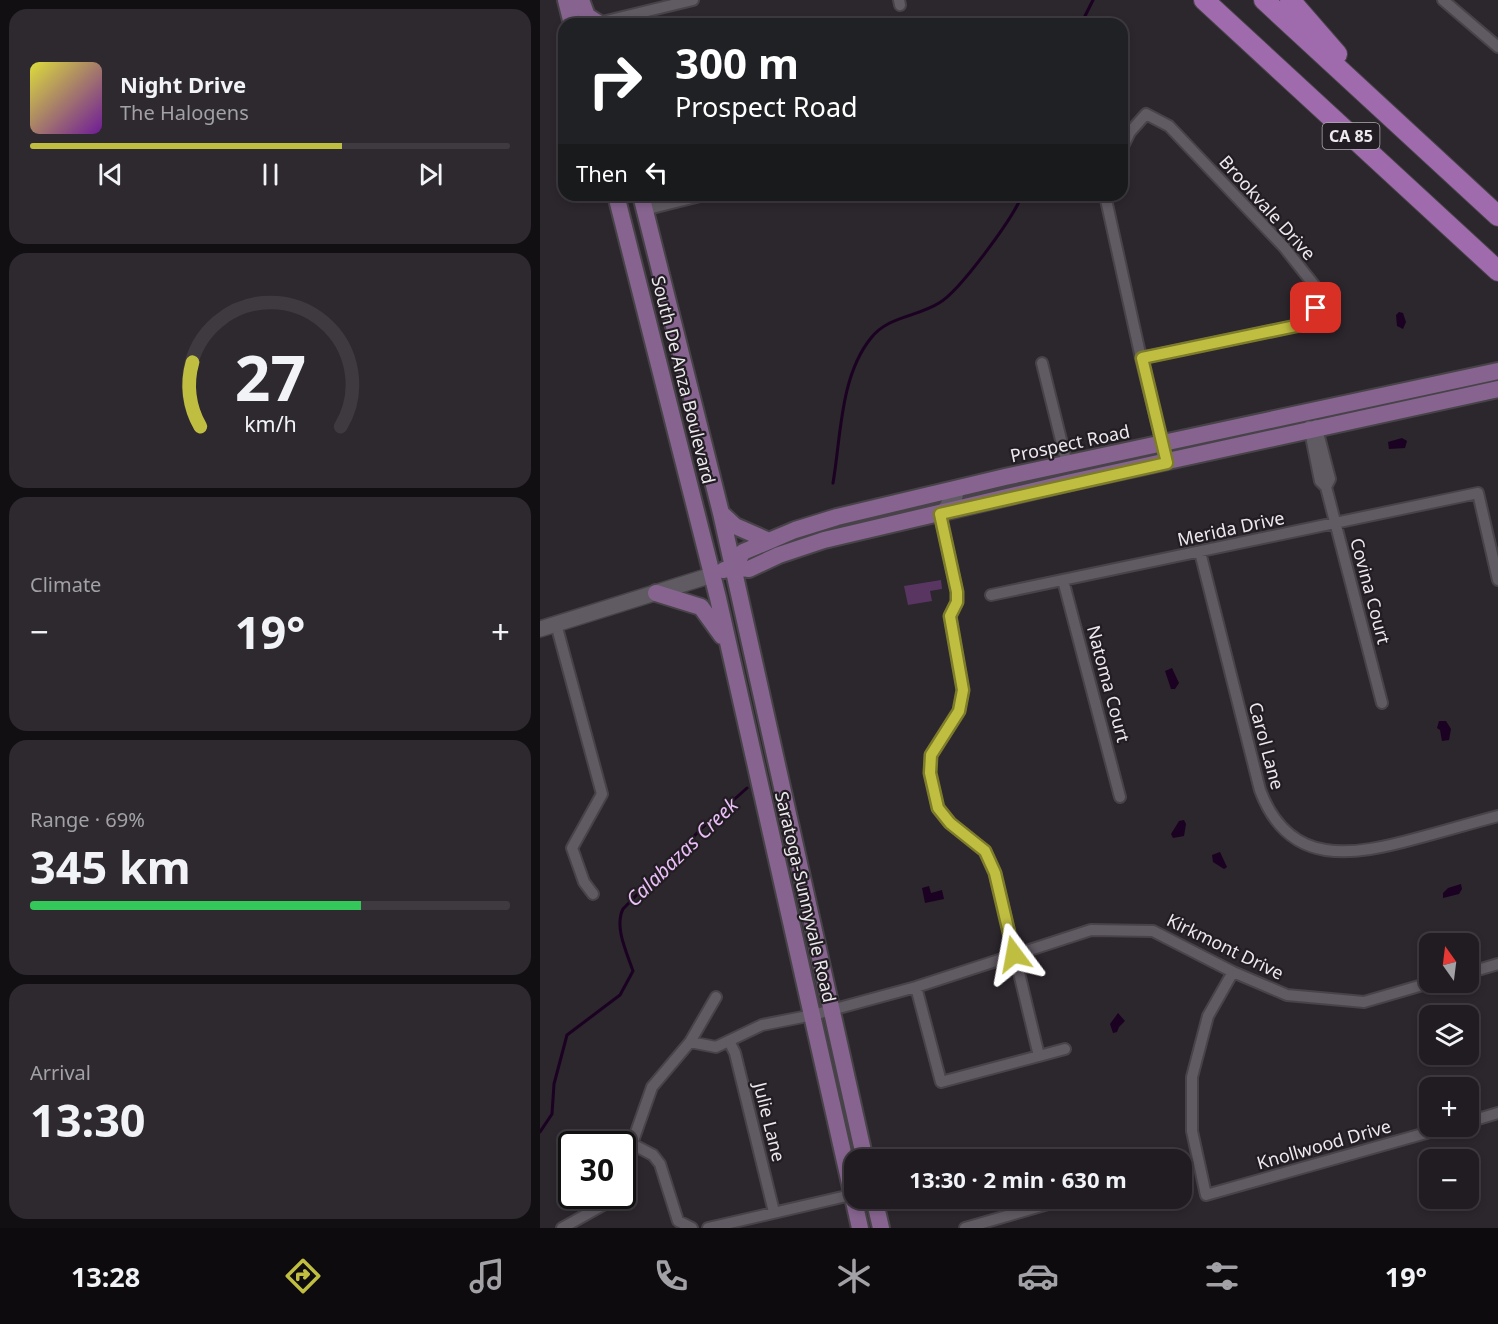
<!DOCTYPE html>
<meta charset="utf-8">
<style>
body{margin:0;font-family:"Noto Sans",sans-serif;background:#2d292f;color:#f1f3f6;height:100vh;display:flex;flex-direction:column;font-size:22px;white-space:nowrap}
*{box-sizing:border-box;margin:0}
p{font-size:20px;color:#a2a1a5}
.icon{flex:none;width:33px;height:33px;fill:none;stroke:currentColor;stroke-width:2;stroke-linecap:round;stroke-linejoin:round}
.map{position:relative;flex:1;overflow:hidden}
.sheet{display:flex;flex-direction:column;gap:9px;padding:9px;background:#120f13;width:540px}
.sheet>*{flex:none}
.banner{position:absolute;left:18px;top:18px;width:570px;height:183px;border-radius:18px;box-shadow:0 3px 9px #0003,0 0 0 2px #3e3a40;background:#202124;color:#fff;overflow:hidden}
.needle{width:39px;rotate:346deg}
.tools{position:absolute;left:879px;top:933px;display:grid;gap:12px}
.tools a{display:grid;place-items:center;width:60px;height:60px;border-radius:12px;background:#211c22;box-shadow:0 3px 9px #0003,0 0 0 2px #3e3a40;font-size:30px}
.speed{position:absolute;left:18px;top:1131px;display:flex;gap:12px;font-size:30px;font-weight:700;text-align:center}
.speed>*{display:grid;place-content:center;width:78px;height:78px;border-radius:50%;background:#211c22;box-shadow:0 3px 9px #0003,0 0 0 2px #3e3a40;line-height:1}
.speed .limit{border:3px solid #111;border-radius:9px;background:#fff;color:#111}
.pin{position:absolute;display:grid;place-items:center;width:51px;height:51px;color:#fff;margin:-26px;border-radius:12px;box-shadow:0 3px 9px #0006}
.me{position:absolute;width:66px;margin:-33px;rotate:347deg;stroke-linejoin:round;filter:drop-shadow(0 0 4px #0008)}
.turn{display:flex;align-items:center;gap:21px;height:126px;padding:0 18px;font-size:27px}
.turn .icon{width:78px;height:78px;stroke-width:2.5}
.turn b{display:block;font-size:42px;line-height:51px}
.then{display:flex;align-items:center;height:57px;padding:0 18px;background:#0003;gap:12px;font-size:22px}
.big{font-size:45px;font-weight:700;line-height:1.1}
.sheet .card{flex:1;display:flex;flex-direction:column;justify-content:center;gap:9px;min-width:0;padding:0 21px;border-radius:18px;background:#2d292f}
.sheet .dial{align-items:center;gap:0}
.dial svg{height:156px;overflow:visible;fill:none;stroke:#3e3a40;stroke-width:7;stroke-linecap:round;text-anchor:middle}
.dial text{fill:#f1f3f6;stroke:none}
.song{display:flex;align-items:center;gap:18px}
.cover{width:72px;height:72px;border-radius:9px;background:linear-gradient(135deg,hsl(60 70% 55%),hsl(280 70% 35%))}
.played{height:6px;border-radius:3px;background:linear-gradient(90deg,#c0be41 65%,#3e3a40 65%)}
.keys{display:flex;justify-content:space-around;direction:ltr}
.heat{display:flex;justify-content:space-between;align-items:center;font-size:33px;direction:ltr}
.charge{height:9px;border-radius:4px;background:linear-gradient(90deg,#34c759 69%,#3e3a40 0)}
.trip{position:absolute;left:304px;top:1149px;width:348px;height:60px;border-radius:18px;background:#211c22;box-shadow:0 3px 9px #0003,0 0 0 2px #3e3a40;font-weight:700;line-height:60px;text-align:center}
.menu{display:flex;height:96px;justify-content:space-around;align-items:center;background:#0d0b0e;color:#a2a1a5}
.menu .icon{width:42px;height:42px}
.menu .selected{color:#c0be41}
.menu b{font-size:27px;color:#f1f3f6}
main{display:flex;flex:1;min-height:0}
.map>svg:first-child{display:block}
.green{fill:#583661}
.water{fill:#1b0222}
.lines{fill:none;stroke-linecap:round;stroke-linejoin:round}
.stream{stroke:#1b0222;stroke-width:3}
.minor-casing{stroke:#484349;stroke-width:14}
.secondary-casing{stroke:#484349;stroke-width:18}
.primary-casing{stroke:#484349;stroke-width:20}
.motorway-casing{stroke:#484349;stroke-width:22}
.minor{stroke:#605a62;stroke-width:10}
.secondary{stroke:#605a62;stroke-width:15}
.primary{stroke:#86648f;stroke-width:16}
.motorway{stroke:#9f6bad;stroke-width:20}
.route-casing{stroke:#7d7c2a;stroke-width:15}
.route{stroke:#c0be41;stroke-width:10}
.labels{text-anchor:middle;stroke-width:4.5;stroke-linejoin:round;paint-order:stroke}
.shield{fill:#221d23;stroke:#afacb0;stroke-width:1.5}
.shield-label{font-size:16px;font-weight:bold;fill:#ece9ed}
.street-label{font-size:18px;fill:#ece9ed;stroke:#221d23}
.water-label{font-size:20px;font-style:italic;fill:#eabef7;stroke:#221d23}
</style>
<main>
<section class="sheet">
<div class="card">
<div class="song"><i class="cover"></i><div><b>Night Drive</b><p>The Halogens</p></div></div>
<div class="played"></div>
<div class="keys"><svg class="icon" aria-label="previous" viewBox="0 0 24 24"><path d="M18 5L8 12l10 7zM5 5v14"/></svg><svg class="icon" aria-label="pause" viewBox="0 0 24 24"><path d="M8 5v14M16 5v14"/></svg><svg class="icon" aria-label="next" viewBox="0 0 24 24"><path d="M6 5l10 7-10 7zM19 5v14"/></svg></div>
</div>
<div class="card dial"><svg viewBox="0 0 100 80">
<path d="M14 69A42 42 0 1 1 86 69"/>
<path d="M14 69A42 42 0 0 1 10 36" stroke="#c0be41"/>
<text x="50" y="56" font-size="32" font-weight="700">27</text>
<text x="50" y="72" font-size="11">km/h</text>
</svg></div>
<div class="card"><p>Climate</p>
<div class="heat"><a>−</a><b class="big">19°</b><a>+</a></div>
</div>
<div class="card"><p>Range · 69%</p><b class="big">345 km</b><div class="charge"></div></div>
<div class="card"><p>Arrival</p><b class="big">13:30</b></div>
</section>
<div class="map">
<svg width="958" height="1228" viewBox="0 0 958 1228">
<rect width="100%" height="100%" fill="#2c262d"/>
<!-- green -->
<path class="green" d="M401,580L402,589L390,591L392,601L368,605L364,586Z"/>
<!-- water -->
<path class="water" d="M859,312L863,313L866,322L863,329L857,326L856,315Z
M862,438L867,441L865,448L849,449L848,442Z
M632,668L639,683L635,689H631L625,671Z
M899,721H906L911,729L909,740L902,741L900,730L897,728Z
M644,820L646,824L644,836L633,838L631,834L639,821Z
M680,852L687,867L684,869L673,862L672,855Z
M921,884L922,889L919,894L903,898V893L908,888Z
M389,886L391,893L402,890L404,899L385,903L382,888Z
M578,1013L585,1021L579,1027L577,1032L573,1033L570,1024Z"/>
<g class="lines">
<!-- stream -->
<path class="stream" d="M541,24L553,0
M293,483C301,437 300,376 331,338C348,316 377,317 399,303C419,292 474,217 482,195
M0,1132L12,1114L14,1084L27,1035L80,995L93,971C87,953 74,927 83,909L161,829L207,788"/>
<!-- minor casing -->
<g class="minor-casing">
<path id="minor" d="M359,0L360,5
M903,0L958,47
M58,23L153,0
M565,195L601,358L770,323L782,295L744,247L629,126L606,114L590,132L582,148
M104,210L164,195
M601,358L627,463
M502,363L527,464
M776,425L790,479L786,487
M769,426L780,481L786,487L842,703
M660,552L720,790C749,868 813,856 878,838C905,831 931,823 958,816
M523,580L580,797
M451,595L938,493L958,580
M16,624L62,794L32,848L44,882L53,894
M693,972L668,1016L652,1077V1131L666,1195L911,1126
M928,973L958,964
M376,987L401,1082L499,1056L455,873L445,851L410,823L398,808L390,773L391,755L419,711L423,690L410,616L417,602V592L400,514L407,502L417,498L420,488
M189,1041L195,1053L234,1212
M150,1042L176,997
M499,1056L525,1049
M928,1122L958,1113
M92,1144L113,1155L120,1164L138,1221L152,1228
M82,1172L112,1087L150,1042L176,1047L222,1025L273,1015L376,987L551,930L613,931L693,972L747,995L824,1002L893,982
M22,1228L65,1204L72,1196
M168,1228L311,1195
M425,1228L529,1198"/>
</g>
<!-- secondary casing -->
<g class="secondary-casing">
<path id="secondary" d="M0,629L172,575"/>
</g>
<!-- primary casing -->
<g class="primary-casing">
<path id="primary" d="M26,0L32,24
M41,0L47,16L58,23
M76,195L178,598L320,1228
M101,195L181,513L325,1160
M181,513L195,526L229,541
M193,567L203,552L255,530L297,517L465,477L958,371
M184,570L193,567L209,569L239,555L284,540L527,483L958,389
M116,593L161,607L182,636
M334,1198L341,1228"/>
</g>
<!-- motorway casing -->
<g class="motorway-casing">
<path id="motorway" d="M664,0L958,271
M724,0L958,216
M750,0L797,54"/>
</g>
<!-- minor -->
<use href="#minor" class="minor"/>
<!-- secondary -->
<use href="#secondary" class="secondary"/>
<!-- primary -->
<use href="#primary" class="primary"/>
<!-- motorway -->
<use href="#motorway" class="motorway"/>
</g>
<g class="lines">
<!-- route casing -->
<g class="route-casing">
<path id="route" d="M474,954L455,873L445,851L410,823L398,808L390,773L391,755L419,711L423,690L410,616L417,602V592L400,514L627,463L602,358L770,323L776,308"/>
</g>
<!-- route -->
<use href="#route" class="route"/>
</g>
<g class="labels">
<!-- shield labels -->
<rect class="shield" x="782.5" y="123" width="57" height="26" rx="4.5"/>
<g class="shield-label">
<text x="811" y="142">CA 85</text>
</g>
<!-- street labels -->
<g class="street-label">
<text transform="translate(727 208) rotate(48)" y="6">Brookvale Drive</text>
<text transform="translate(143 380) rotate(76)" y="6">South De Anza Boulevard</text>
<text transform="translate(530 444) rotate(-12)" y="6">Prospect Road</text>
<text transform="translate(691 529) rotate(-12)" y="6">Merida Drive</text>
<text transform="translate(830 591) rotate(75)" y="6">Covina Court</text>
<text transform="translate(568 684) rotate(75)" y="6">Natoma Court</text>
<text transform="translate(726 746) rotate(75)" y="6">Carol Lane</text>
<text transform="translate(265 897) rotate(77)" y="6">Saratoga-Sunnyvale Road</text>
<text transform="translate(685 947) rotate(26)" y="6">Kirkmont Drive</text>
<text transform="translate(229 1122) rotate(76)" y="6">Julie Lane</text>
<text transform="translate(784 1145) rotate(-16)" y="6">Knollwood Drive</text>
</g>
<!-- water labels -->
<g class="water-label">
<text transform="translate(142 852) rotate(-44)" y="7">Calabazas Creek</text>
</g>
</g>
</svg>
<div class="tools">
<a><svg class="needle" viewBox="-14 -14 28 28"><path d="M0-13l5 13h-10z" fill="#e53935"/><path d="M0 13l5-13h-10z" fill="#a2a1a5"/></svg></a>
<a><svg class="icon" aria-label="layers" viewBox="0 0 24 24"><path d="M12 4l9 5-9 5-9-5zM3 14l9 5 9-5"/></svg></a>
<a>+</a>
<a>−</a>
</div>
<div class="speed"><div class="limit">30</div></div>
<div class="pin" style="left:776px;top:308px;background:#d93025"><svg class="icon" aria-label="arrive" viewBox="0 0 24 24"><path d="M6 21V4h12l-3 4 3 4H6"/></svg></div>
<svg class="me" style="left:474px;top:954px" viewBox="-20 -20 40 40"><path d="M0-17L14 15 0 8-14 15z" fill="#c0be41" stroke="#fff" stroke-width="4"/></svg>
<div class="trip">13:30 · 2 min · 630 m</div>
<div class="banner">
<div class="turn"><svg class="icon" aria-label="right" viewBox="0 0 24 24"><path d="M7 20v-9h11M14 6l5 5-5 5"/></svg><div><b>300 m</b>Prospect Road</div></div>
<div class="then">Then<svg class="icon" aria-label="left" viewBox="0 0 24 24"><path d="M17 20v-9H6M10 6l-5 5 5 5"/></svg></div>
</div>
</div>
</main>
<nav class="menu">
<b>13:28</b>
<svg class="icon selected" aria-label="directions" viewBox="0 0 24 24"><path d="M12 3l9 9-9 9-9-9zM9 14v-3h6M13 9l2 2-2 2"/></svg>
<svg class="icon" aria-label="music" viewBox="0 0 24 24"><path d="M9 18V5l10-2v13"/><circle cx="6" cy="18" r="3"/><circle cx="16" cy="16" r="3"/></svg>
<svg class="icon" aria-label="phone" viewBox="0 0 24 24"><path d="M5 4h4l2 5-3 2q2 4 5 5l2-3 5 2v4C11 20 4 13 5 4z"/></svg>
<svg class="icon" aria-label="climate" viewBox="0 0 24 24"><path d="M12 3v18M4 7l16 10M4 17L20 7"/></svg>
<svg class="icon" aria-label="car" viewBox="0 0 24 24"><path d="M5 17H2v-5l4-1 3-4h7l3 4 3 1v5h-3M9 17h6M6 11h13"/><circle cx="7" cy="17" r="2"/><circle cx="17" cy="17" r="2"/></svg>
<svg class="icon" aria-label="filters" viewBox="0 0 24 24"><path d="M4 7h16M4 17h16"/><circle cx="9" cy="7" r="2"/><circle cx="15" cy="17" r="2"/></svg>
<b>19°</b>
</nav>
